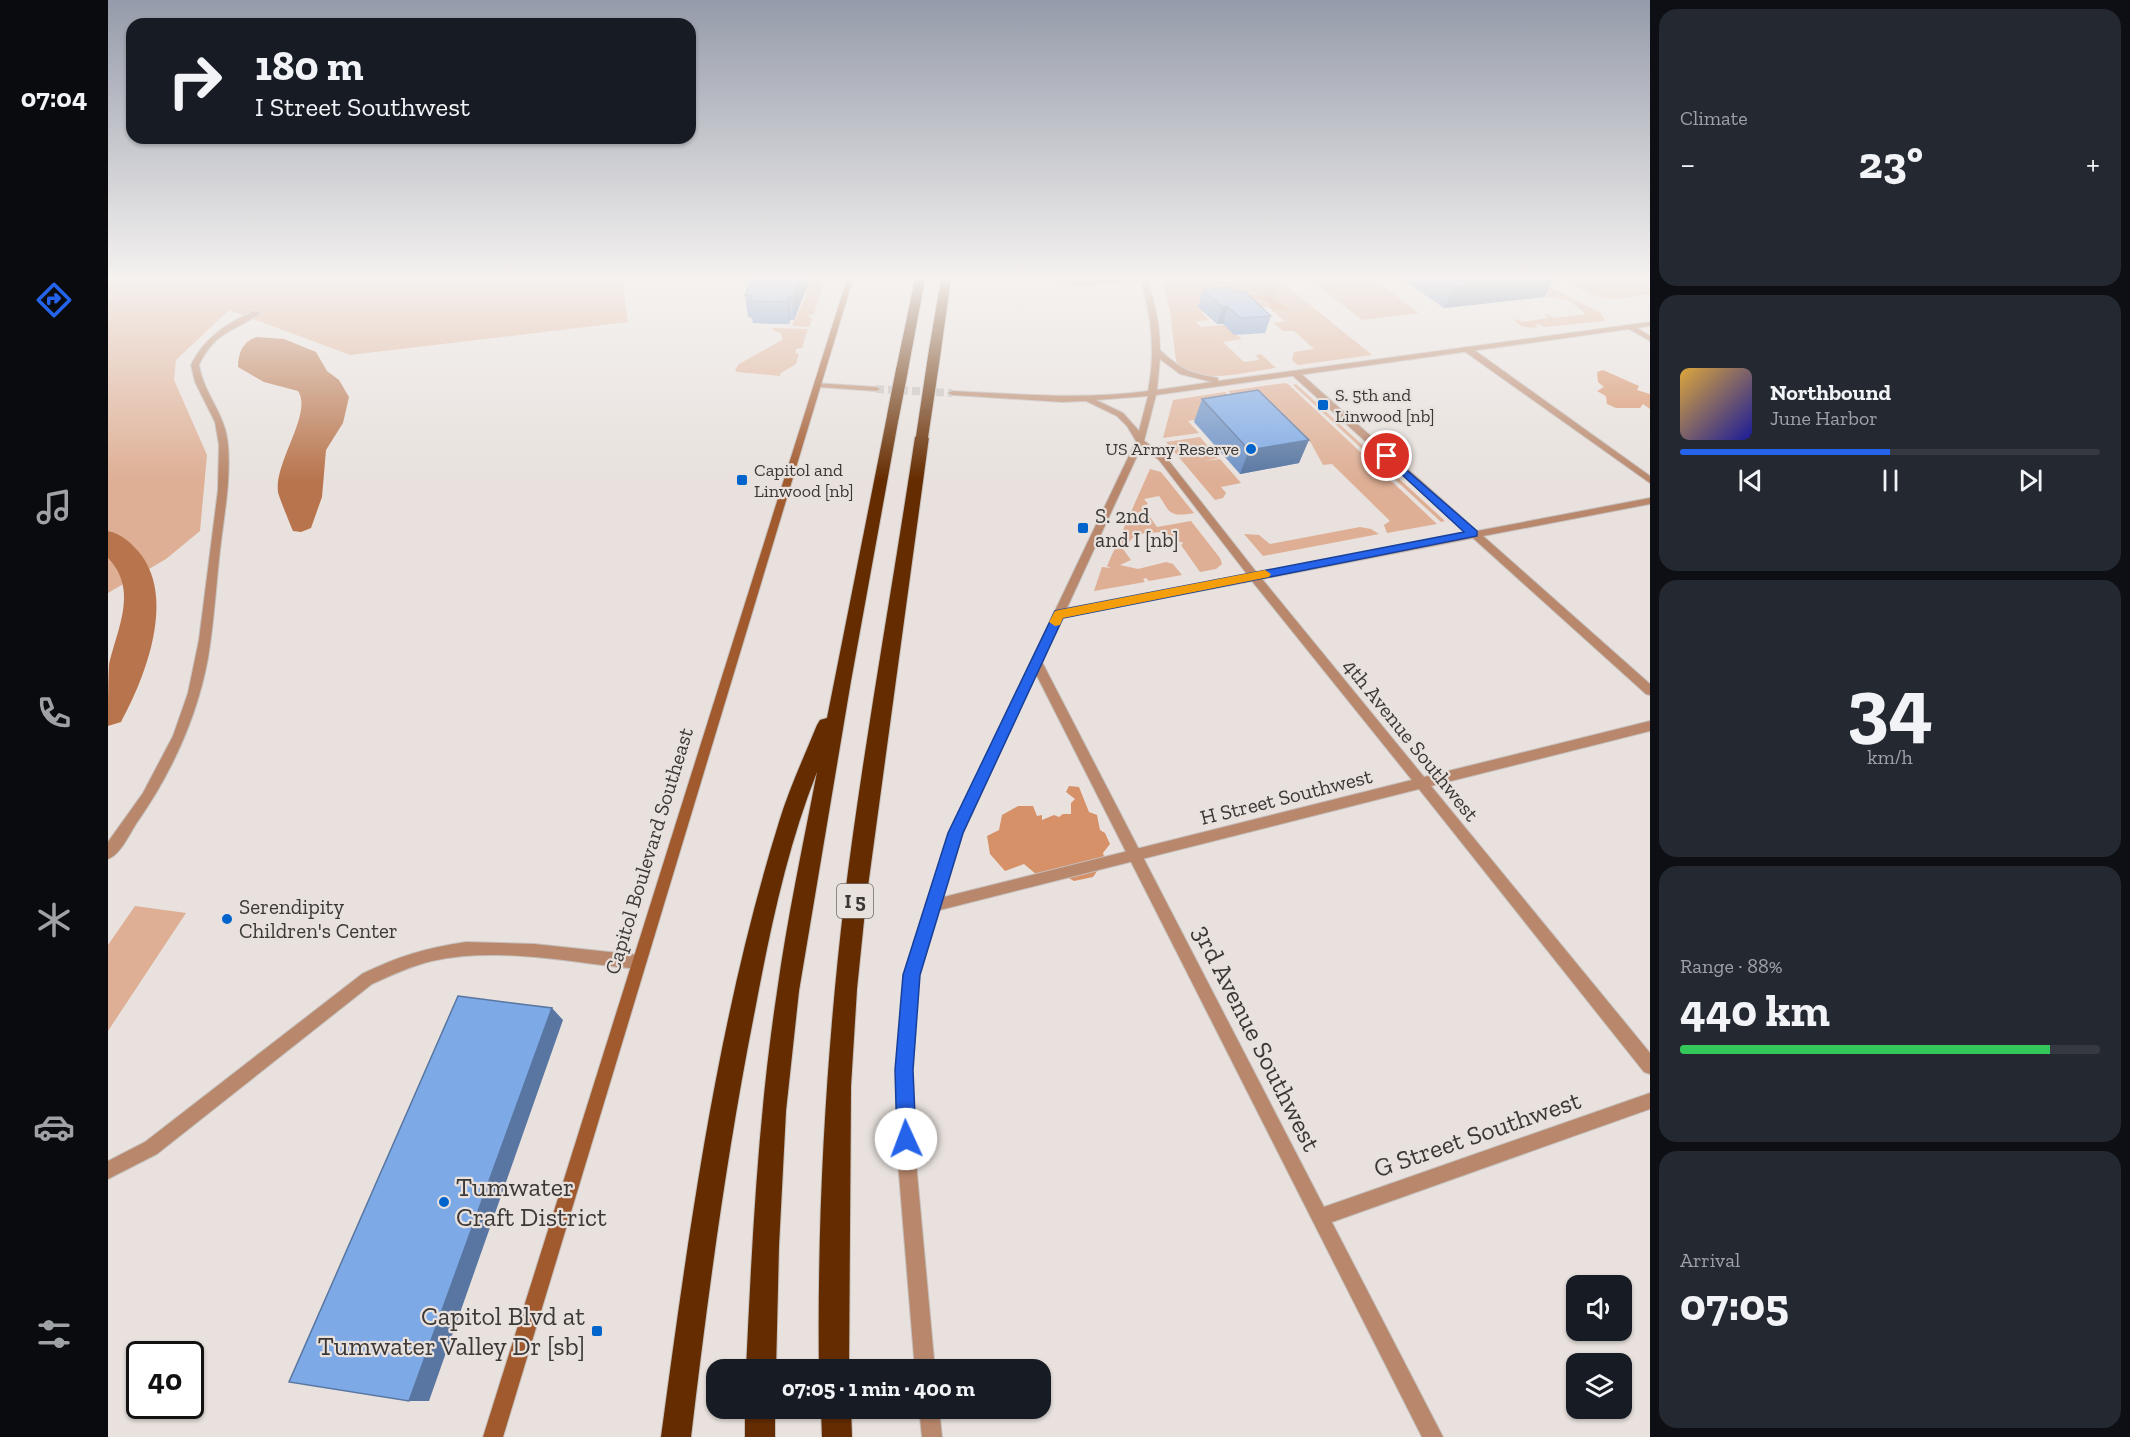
<!DOCTYPE html>
<meta charset="utf-8">
<style>
body{margin:0;font-family:"Zilla Slab",serif;background:#242831;color:#f1f3f6;height:100vh;display:flex;flex-direction:column;font-size:22px;white-space:nowrap}
*{box-sizing:border-box;margin:0}
p{font-size:20px;color:#9ea1a6}
.icon{flex:none;width:33px;height:33px;fill:none;stroke:currentColor;stroke-width:2;stroke-linecap:round;stroke-linejoin:round}
.map{position:relative;flex:1;overflow:hidden}
.side{display:flex;flex-direction:column;gap:9px;padding:9px;background:#0d0f14;width:480px}
.side>*{flex:none}
.banner{position:absolute;left:18px;top:18px;width:570px;height:126px;border-radius:18px;box-shadow:0 2px 4px #0004;background:#171b24;color:#f1f3f6;overflow:hidden}
.fabs{position:absolute;left:1458px;top:1275px;display:grid;gap:12px}
.fabs a{display:grid;place-items:center;width:66px;height:66px;border-radius:12px;background:#171b24;box-shadow:0 2px 4px #0004;font-size:30px}
.speed{position:absolute;left:18px;top:1341px;display:flex;gap:12px;font-size:30px;font-weight:700;text-align:center}
.speed>*{display:grid;place-content:center;width:78px;height:78px;border-radius:50%;background:#171b24;box-shadow:0 2px 4px #0004;line-height:1}
.speed .limit{border:3px solid #111;border-radius:9px;background:#fff;color:#111}
.pin{position:absolute;display:grid;place-items:center;width:51px;height:51px;color:#fff;margin:-26px;border:3px solid #fff;border-radius:50%;box-shadow:0 2px 6px #0007}
.me{position:absolute;width:66px;margin:-33px;rotate:358deg;stroke-linejoin:round;filter:drop-shadow(0 0 4px #0008)}
.turn{display:flex;align-items:center;gap:21px;height:126px;padding:0 30px;font-size:27px}
.turn .icon{width:78px;height:78px;stroke-width:2.5}
.turn b{display:block;font-size:42px;line-height:51px}
.big{font-size:45px;font-weight:700;line-height:1.1}
.side .card{flex:1;display:flex;flex-direction:column;justify-content:center;gap:9px;min-width:0;padding:0 21px;border-radius:18px;background:#242831}
.side .dial{align-items:center;gap:0}
.dial b{font-size:78px;line-height:1}
.song{display:flex;align-items:center;gap:18px}
.cover{width:72px;height:72px;border-radius:9px;background:linear-gradient(135deg,hsl(40 70% 55%),hsl(240 70% 35%))}
.played{height:6px;border-radius:3px;background:linear-gradient(90deg,#2563eb 50%,#363941 50%)}
.keys{display:flex;justify-content:space-around;direction:ltr}
.heat{display:flex;justify-content:space-between;align-items:center;font-size:33px;direction:ltr}
.charge{height:9px;border-radius:4px;background:linear-gradient(90deg,#34c759 88%,#363941 0)}
.trip{position:absolute;left:598px;top:1359px;width:345px;height:60px;border-radius:18px;background:#171b24;box-shadow:0 2px 4px #0004;font-weight:700;line-height:60px;text-align:center}
main{display:flex;flex:1;min-height:0}
.menu{display:flex;flex-direction:column;width:108px;justify-content:space-around;align-items:center;background:#090b0e;color:#9ea1a6}
.menu .icon{width:42px;height:42px}
.menu .on{color:#2563eb}
.menu b{font-size:27px;color:#f1f3f6}
.map>svg:first-child{display:block}
.green{fill:#deaf95}
.forest{fill:#d79169}
.water{fill:#b8754d}
.lines{fill:none;stroke-linecap:round;stroke-linejoin:round}
.river{fill:#b8754d;fill-rule:evenodd}
.tertiary-tunnel{stroke:#c5bfbc;stroke-width:8;stroke-dasharray:8 4;stroke-linecap:butt}
.minor-casing{stroke:#c5bfbc;stroke-width:2}
.tertiary-casing{stroke:#c5bfbc;stroke-width:2}
.secondary-casing{stroke:#c5bfbc;stroke-width:2}
.motorway-casing{stroke:#c5bfbc;stroke-width:2}
.minor{fill:#b9886c;fill-rule:evenodd}
.tertiary{fill:#b9886c;fill-rule:evenodd}
.secondary{fill:#a15a2e;fill-rule:evenodd}
.motorway{fill:#652c00;fill-rule:evenodd}
.motorway-bridge-casing{stroke:#c5bfbc;stroke-width:14;stroke-linecap:butt}
.motorway-bridge{stroke:#652c00;stroke-width:12}
.wall{fill:#6c91c6}
.shaded-wall{fill:#5876a1}
.building{fill:#7da9e6;stroke:#5876a1;stroke-width:1.5}
.route{fill:#2563eb;stroke:#184099;stroke-width:1.5}
.slow{fill:#f59e0b}
.poi-dot{fill:#0064cc;stroke:#e8e1dd;stroke-width:2}
.labels{text-anchor:middle;stroke-width:4.5;stroke-linejoin:round;paint-order:stroke}
.far-poi-label{font-size:18px;fill:#3b3836;stroke:#e8e1dd;text-anchor:start}
.shield{fill:#e8e1dd;stroke:#6f6b68;stroke-width:1.5}
.shield-label{font-size:20px;font-weight:bold;fill:#3b3836}
.poi-label{font-size:21px;fill:#3b3836;stroke:#e8e1dd;text-anchor:start}
.street-label{font-size:21px;fill:#3b3836;stroke:#e8e1dd}
.near-street-label{font-size:26px;fill:#3b3836;stroke:#e8e1dd}
.near-poi-label{font-size:26px;fill:#3b3836;stroke:#e8e1dd;text-anchor:start}
</style>
<main>
<nav class="menu">
<b>07:04</b>
<svg class="icon on" aria-label="directions" viewBox="0 0 24 24"><path d="M12 3l9 9-9 9-9-9zM9 14v-3h6M13 9l2 2-2 2"/></svg>
<svg class="icon" aria-label="music" viewBox="0 0 24 24"><path d="M9 18V5l10-2v13"/><circle cx="6" cy="18" r="3"/><circle cx="16" cy="16" r="3"/></svg>
<svg class="icon" aria-label="phone" viewBox="0 0 24 24"><path d="M5 4h4l2 5-3 2q2 4 5 5l2-3 5 2v4C11 20 4 13 5 4z"/></svg>
<svg class="icon" aria-label="climate" viewBox="0 0 24 24"><path d="M12 3v18M4 7l16 10M4 17L20 7"/></svg>
<svg class="icon" aria-label="car" viewBox="0 0 24 24"><path d="M5 17H2v-5l4-1 3-4h7l3 4 3 1v5h-3M9 17h6M6 11h13"/><circle cx="7" cy="17" r="2"/><circle cx="17" cy="17" r="2"/></svg>
<svg class="icon" aria-label="filters" viewBox="0 0 24 24"><path d="M4 7h16M4 17h16"/><circle cx="9" cy="7" r="2"/><circle cx="15" cy="17" r="2"/></svg>
</nav>
<div class="map">
<svg width="1542" height="1437" viewBox="0 0 1542 1437">
<rect width="100%" height="100%" fill="#e8e1dd"/>
<!-- green -->
<path class="green" d="M0,279H514L520,322L242,355L121,310L68,360L66,380L99,455L92,531L58,559L0,593Z
M702,279H717L713,283L715,286L706,314L700,316L704,319L701,327L684,326L699,293Z
M1061,279L1068,283L1095,279H1170L1264,355L1190,365L1184,360L1186,352L1206,349L1186,331H1175L1165,323L1177,321L1160,307L1096,312L1094,313L1101,320L1087,322L1093,327L1116,325L1134,339L1115,342L1136,362L1151,360L1148,355L1153,354L1168,368C1140,371 1086,388 1068,361L1062,311L1054,282Z
M1201,279H1266L1311,313L1254,320Z
M1454,279H1542V294C1495,302 1496,302 1454,279Z
M1440,286L1493,313L1497,321L1436,327L1432,324L1427,325L1430,327C1416,329 1411,326 1405,318L1414,322L1441,318L1436,313L1446,318L1478,314L1460,300L1438,297L1441,293L1435,287Z
M665,328L700,329L694,348L688,349L687,353L691,354L688,364L673,373L672,376L629,372L627,370L631,364L674,340V334L664,330Z
M1177,383L1180,384L1329,524L1279,533L1276,525L1282,521L1224,464L1215,465L1203,443L1183,424L1139,411L1120,391Z
M1188,384L1337,521L1333,522L1185,385Z
M1117,392L1136,412L1080,421L1091,433L1055,438L1065,400Z
M1092,437L1110,458L1096,461L1112,459L1133,483L1113,487L1118,493L1115,498L1107,500L1058,442Z
M1042,469L1053,472L1086,513C1058,518 1062,510 1051,496L1036,499L1040,504L1034,506L1049,527L1083,521L1112,558L1114,564L1108,569L1092,572L1073,545L1075,544L1074,542H1062L1054,532L1028,534L1015,549L1023,560L1012,565L1030,569L1058,562L1065,564L1074,575L1041,581L1038,578L1035,579L1037,582L986,591L994,567L1003,568L999,566Z
M1252,527L1263,529L1271,534L1155,556L1136,534L1151,535L1162,544Z
M27,906L78,913L0,1031V945Z"/>
<!-- forest -->
<path class="forest" d="M1150,287H1166L1172,293L1166,297L1169,299L1166,300L1183,310L1164,309L1160,302L1143,297V294L1153,296V294L1136,290Z
M1495,370L1531,386L1529,390L1542,394V409L1535,404L1532,408H1508L1499,404L1498,396L1489,391L1496,387L1490,382L1489,372Z
M961,786L971,787L981,812L989,815L992,830L997,833L1002,844L995,853L997,860L985,877L966,881L948,871L929,875L916,864L897,871L882,854L879,836L891,830L894,815L910,806H925L929,816L934,815V820L946,815L951,817L955,814H963V803L967,799L958,792Z"/>
<!-- water -->
<path class="water" d="M149,337L176,339L208,352L219,371L231,380L241,397L235,423L218,450L214,497L203,528L193,532L185,531C182,524 171,497 170,492C166,462 205,413 190,391L156,382L130,367C130,353 135,341 149,337Z"/>
<g class="lines">
<!-- river -->
<path class="river" d="M0,531C13,534 21,541 30,551C69,596 38,676 13,722L0,726C0,707 0,683 1,665C9,629 31,590 0,558Z"/>
<!-- tertiary-tunnel -->
<path class="tertiary-tunnel" d="M768,389L844,393"/>
<!-- minor casing -->
<g class="minor-casing">
<path id="minor" d="M945,279L968,281L1016,279L1039,280L1036,282L968,285Z
M146,311L153,313C126,332 107,331 91,365C96,395 118,414 120,445C123,480 116,515 112,550C108,586 106,622 100,658C89,718 63,774 28,824C21,835 12,855 0,859V842L35,793L65,736L80,693L91,640L110,490L111,445L107,422L87,382L83,365C96,338 119,323 146,311Z
M1356,347H1362L1542,476V483L1356,351Z
M1184,371H1190L1369,531L1542,498V504L1375,536L1542,684V695L1538,694L1365,538L1154,579L1316,777L1542,721V731L1323,786L1542,1053V1074L1536,1072L1311,789L824,912L819,911L817,906L819,901L824,900L1304,780L1144,581L951,618L946,614L951,610L1139,574L1051,460L1029,443L1028,441L1032,438L1057,456L1149,573L1359,533L1184,375Z
M358,942L426,944L530,955L535,957L537,962L535,967L530,969C463,963 391,946 324,961C303,966 284,975 264,984L49,1154L0,1179V1161L37,1142L254,974C291,956 318,948 358,942Z
M1542,1093V1109L1213,1226L1207,1223L1204,1217L1207,1211L1213,1208Z"/>
</g>
<!-- tertiary casing -->
<g class="tertiary-casing">
<path id="tertiary" d="M1033,279H1039C1047,302 1052,325 1052,350C1073,370 1082,373 1110,378V381L1542,322V326L1529,328L1542,336V341L1521,329L1048,395L1036,441L934,662L1335,1437H1314L928,674L855,833L811,975L804,1070L808,1162L827,1370H807L790,1162L788,1070L797,975L841,833L1028,441L1019,426L1009,416L978,401L954,402L844,395L840,393L844,391C910,394 975,400 1040,391C1048,350 1043,318 1033,279ZM1052,359L1072,374L1104,382L1049,390ZM1040,396L1031,431L1015,413L988,400Z
M707,383L768,387L772,389L768,391L710,387H707Z
M811,1408H831L834,1437H814Z"/>
</g>
<!-- secondary casing -->
<g class="secondary-casing">
<path id="secondary" d="M739,279H745L395,1437H375Z"/>
</g>
<!-- motorway casing -->
<g class="motorway-casing">
<path id="motorway" d="M807,279H817L800,370L794,374L788,370Z
M833,279H843L833,350L827,354L821,350Z
M785,412L791,416L743,681L691,991L678,1111L671,1246L668,1370H638C644,1243 650,1117 669,992C679,919 695,845 709,772C679,848 662,930 647,1010C619,1151 600,1294 583,1437H553C581,1231 609,1021 671,822C681,789 696,757 709,725L712,720L719,718L779,416Z
M814,433L821,437L758,901L749,989L743,1086L741,1370H711C709,1214 718,1057 736,903C755,748 784,592 807,437Z
M637,1408H667V1437H637Z
M713,1408H743L744,1437H714Z"/>
</g>
<!-- minor -->
<use href="#minor" class="minor"/>
<!-- tertiary -->
<use href="#tertiary" class="tertiary"/>
<!-- secondary -->
<use href="#secondary" class="secondary"/>
<!-- motorway -->
<use href="#motorway" class="motorway"/>
<!-- motorway-bridge casing -->
<g class="motorway-bridge-casing">
<path id="motorway-bridge" d="M785,416L794,370
M814,437L827,350"/>
</g>
<!-- motorway-bridge -->
<use href="#motorway-bridge" class="motorway-bridge"/>
</g>
<!-- wall -->
<path class="wall" d="M644,279H702L686,320H682L681,324H666L645,323L644,318L640,317L637,295Z
M1294,279H1447L1436,297L1336,308Z
M1095,290L1128,292L1163,316L1157,333L1126,335L1115,324H1109L1090,307Z
M1094,399L1191,463L1132,474L1086,422Z"/>
<!-- shaded-wall -->
<path class="shaded-wall" d="M692,279H702L686,320L685,297Z
M1412,279H1447L1436,297L1336,308L1348,286Z
M681,297L682,320L681,324L679,301Z
M1114,307H1120L1115,324H1109Z
M1201,440L1191,463L1132,474L1141,450Z
M444,1008L455,1020L321,1401H301Z"/>
<!-- building -->
<path class="building" d="M644,279H692L685,297H681L679,301L663,302L642,301L644,295H637Z
M1337,279H1412L1348,286Z
M1121,287L1128,292L1136,291L1163,316L1132,318L1120,307H1114L1095,290Z
M1150,390L1201,440L1141,450L1094,399Z
M350,996L444,1008L301,1401L181,1382Z"/>
<!-- sky -->
<linearGradient id="sky" x2="0" y2="1"><stop stop-color="#959baa"/><stop offset="0.58" stop-color="#f5f2f0"/><stop offset="1" stop-color="#f5f2f0" stop-opacity="0"/></linearGradient>
<rect width="1542" height="480" fill="url(#sky)"/>
<!-- route -->
<path class="route" d="M1279,453L1369,531V536L955,618L855,833L812,975L805,1070L808,1139L805,1146L798,1148L792,1146L789,1139L787,1070L795,975L840,833L947,611L1356,532L1276,458V454Z"/>
<!-- slow -->
<path class="slow" d="M1157,570L1163,574L1161,577L955,618L952,625L947,626L941,622L947,611L951,610Z"/>
<!-- markers -->
<g class="poi-dot">
<rect x="1209" y="399" width="12" height="12" rx="3"/>
<circle cx="1143" cy="449" r="6"/>
<rect x="628" y="474" width="12" height="12" rx="3"/>
<rect x="969" y="522" width="12" height="12" rx="3"/>
<circle cx="119" cy="919" r="6"/>
<circle cx="336" cy="1202" r="6"/>
<rect x="483" y="1325" width="12" height="12" rx="3"/>
</g>
<g class="labels">
<!-- far-poi labels -->
<g class="far-poi-label">
<text x="1227" y="401">S. 5th and<tspan x="1227" dy="21">Linwood [nb]</tspan></text>
<text x="1131" y="455" text-anchor="end">US Army Reserve</text>
<text x="646" y="476">Capitol and<tspan x="646" dy="21">Linwood [nb]</tspan></text>
</g>
<!-- shield labels -->
<rect class="shield" x="729" y="884" width="36" height="34" rx="4.5"/>
<g class="shield-label">
<text x="747" y="908">I 5</text>
</g>
<!-- poi labels -->
<g class="poi-label">
<text x="987" y="523">S. 2nd<tspan x="987" dy="24">and I [nb]</tspan></text>
<text x="131" y="914">Serendipity<tspan x="131" dy="24">Children's Center</tspan></text>
</g>
<!-- street labels -->
<g class="street-label">
<text transform="translate(1303 740) rotate(51)" y="7">4th Avenue Southwest</text>
<text transform="translate(1178 797) rotate(-14)" y="7">H Street Southwest</text>
<text transform="translate(541 851) rotate(-73)" y="7">Capitol Boulevard Southeast</text>
</g>
<!-- near-street labels -->
<g class="near-street-label">
<text transform="translate(1149 1038) rotate(63)" y="9">3rd Avenue Southwest</text>
<text transform="translate(1369 1134) rotate(-19)" y="9">G Street Southwest</text>
</g>
<!-- near-poi labels -->
<g class="near-poi-label">
<text x="348" y="1196">Tumwater<tspan x="348" dy="30">Craft District</tspan></text>
<text x="477" y="1325" text-anchor="end">Capitol Blvd at<tspan x="477" dy="30">Tumwater Valley Dr [sb]</tspan></text>
</g>
</g>
</svg>
<div class="fabs">
<a><svg class="icon" aria-label="sound" viewBox="0 0 24 24"><path d="M4 9h4l5-4v14l-5-4H4zM17 9q2 3 0 6"/></svg></a>
<a><svg class="icon" aria-label="layers" viewBox="0 0 24 24"><path d="M12 4l9 5-9 5-9-5zM3 14l9 5 9-5"/></svg></a>
</div>
<div class="speed"><div class="limit">40</div></div>
<div class="pin" style="left:1279px;top:456px;background:#d93025"><svg class="icon" aria-label="arrive" viewBox="0 0 24 24"><path d="M6 21V4h12l-3 4 3 4H6"/></svg></div>
<svg class="me" style="left:798px;top:1139px" viewBox="-20 -20 40 40"><circle r="19" fill="#fff"/><path d="M0-13L10 11 0 6-10 11z" fill="#2563eb"/></svg>
<div class="trip">07:05 · 1 min · 400 m</div>
<div class="banner">
<div class="turn"><svg class="icon" aria-label="right" viewBox="0 0 24 24"><path d="M7 20v-9h11M14 6l5 5-5 5"/></svg><div><b>180 m</b>I Street Southwest</div></div>
</div>
</div>
<section class="side">
<div class="card"><p>Climate</p>
<div class="heat"><a>−</a><b class="big">23°</b><a>+</a></div>
</div>
<div class="card">
<div class="song"><i class="cover"></i><div><b>Northbound</b><p>June Harbor</p></div></div>
<div class="played"></div>
<div class="keys"><svg class="icon" aria-label="previous" viewBox="0 0 24 24"><path d="M18 5L8 12l10 7zM5 5v14"/></svg><svg class="icon" aria-label="pause" viewBox="0 0 24 24"><path d="M8 5v14M16 5v14"/></svg><svg class="icon" aria-label="next" viewBox="0 0 24 24"><path d="M6 5l10 7-10 7zM19 5v14"/></svg></div>
</div>
<div class="card dial"><b>34</b><p>km/h</p></div>
<div class="card"><p>Range · 88%</p><b class="big">440 km</b><div class="charge"></div></div>
<div class="card"><p>Arrival</p><b class="big">07:05</b></div>
</section>
</main>
